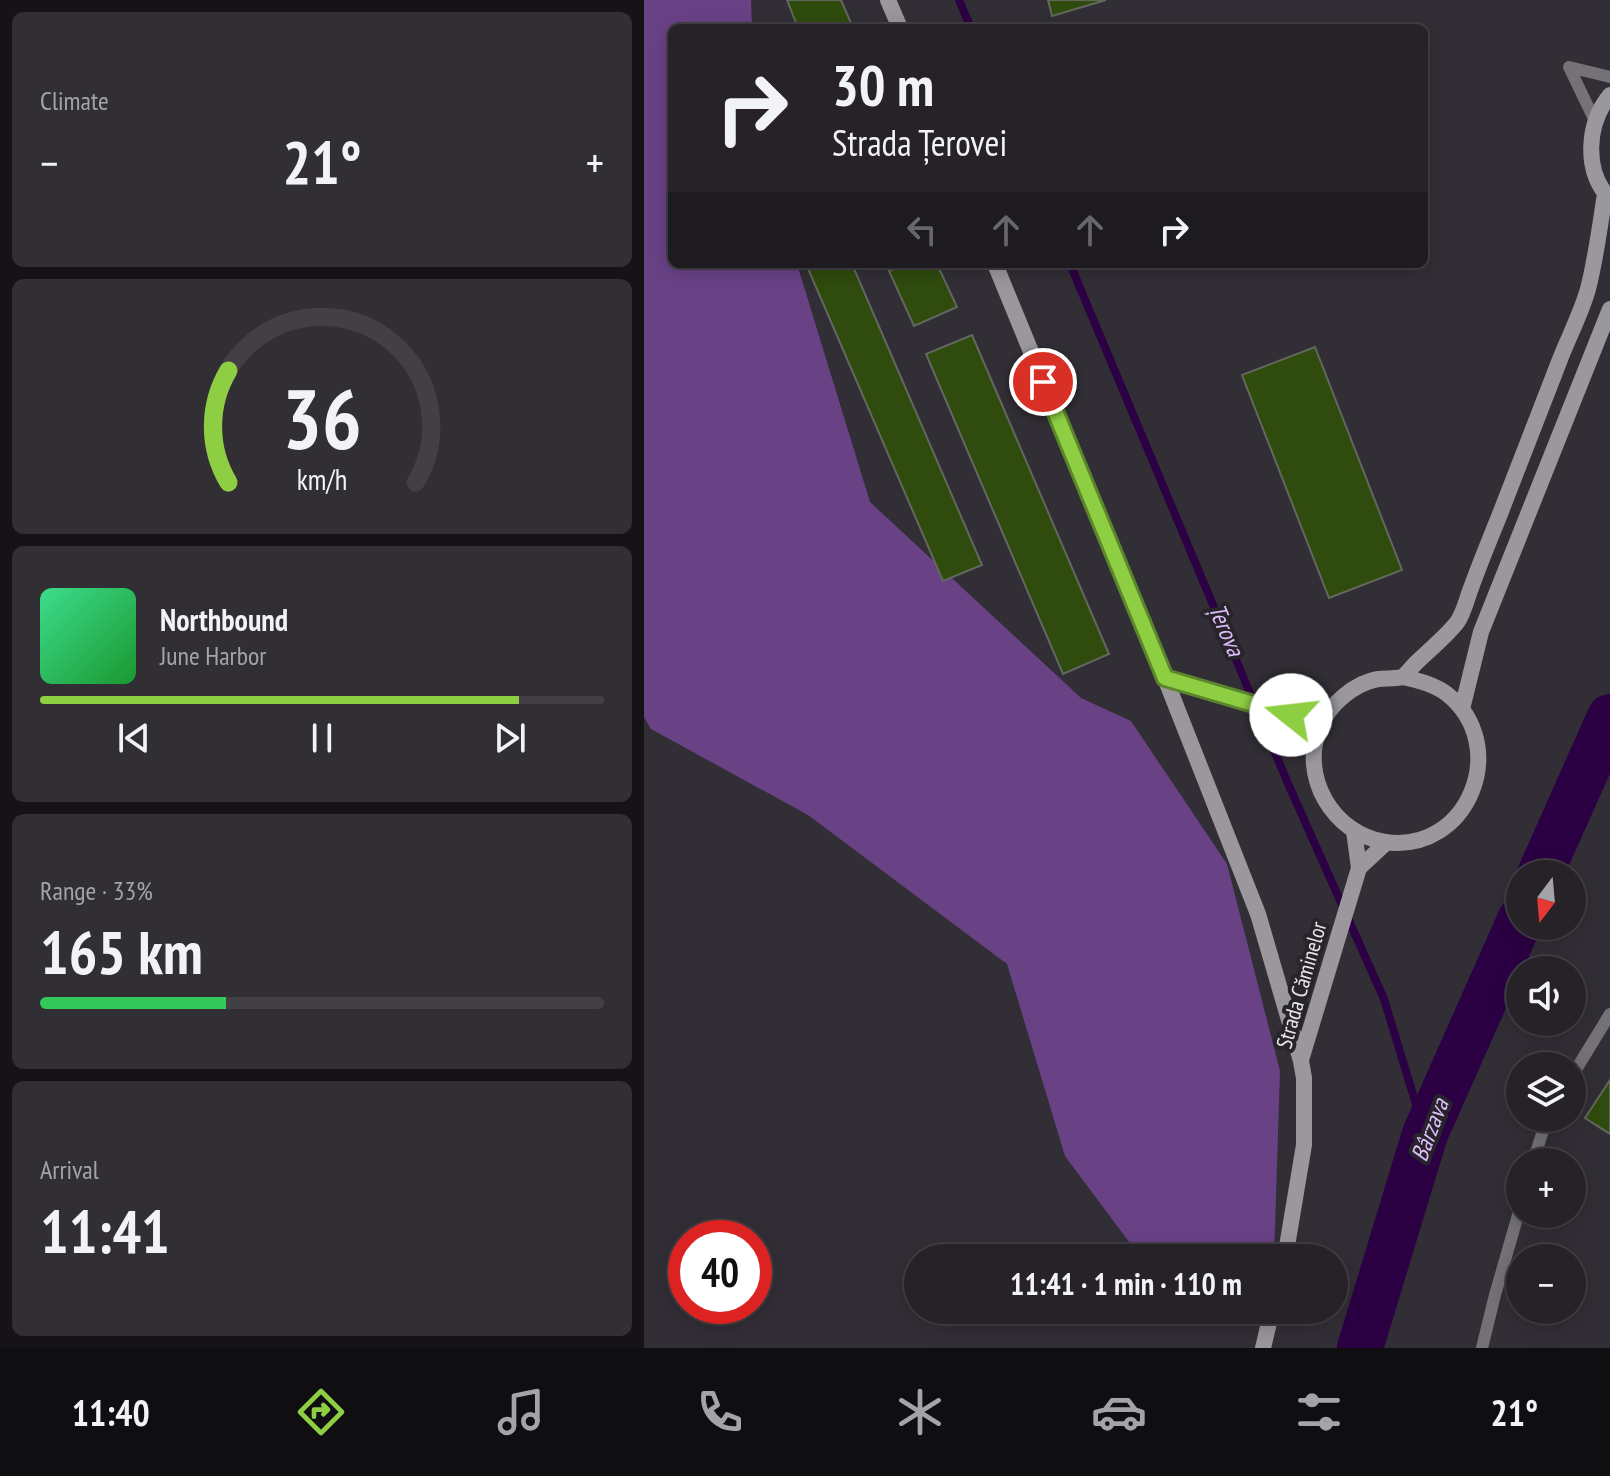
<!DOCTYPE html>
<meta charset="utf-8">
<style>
body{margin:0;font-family:"PT Sans Narrow",sans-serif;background:#322f34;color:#f1f3f6;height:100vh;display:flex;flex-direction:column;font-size:30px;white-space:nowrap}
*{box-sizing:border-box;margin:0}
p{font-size:26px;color:#a4a4a8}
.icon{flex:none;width:44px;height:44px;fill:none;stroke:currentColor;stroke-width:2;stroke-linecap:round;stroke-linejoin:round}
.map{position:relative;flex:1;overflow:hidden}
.details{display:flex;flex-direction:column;gap:12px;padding:12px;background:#151316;width:644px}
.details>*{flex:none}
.hud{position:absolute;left:24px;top:24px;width:760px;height:244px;border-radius:12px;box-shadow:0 4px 20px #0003,0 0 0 2px #423f45;background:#262228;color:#f1f3f6;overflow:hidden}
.needle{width:52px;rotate:196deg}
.buttons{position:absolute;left:862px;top:860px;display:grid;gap:16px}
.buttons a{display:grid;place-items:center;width:80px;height:80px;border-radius:50%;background:#262228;box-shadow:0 4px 20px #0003,0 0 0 2px #423f45;font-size:40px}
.speed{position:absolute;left:24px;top:1220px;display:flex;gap:16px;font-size:40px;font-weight:700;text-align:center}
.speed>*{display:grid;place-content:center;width:104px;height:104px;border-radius:50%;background:#262228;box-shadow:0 4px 20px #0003,0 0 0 2px #423f45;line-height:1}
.speed .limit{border:12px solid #d22;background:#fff;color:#111}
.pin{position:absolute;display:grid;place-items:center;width:68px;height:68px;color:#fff;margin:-34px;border:4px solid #fff;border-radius:50%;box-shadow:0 2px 8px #0007}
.me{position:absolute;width:88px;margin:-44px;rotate:286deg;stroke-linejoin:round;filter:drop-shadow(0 0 6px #0008)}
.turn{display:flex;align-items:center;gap:28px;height:168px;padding:0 32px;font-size:36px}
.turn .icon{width:104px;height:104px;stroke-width:2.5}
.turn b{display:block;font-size:56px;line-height:68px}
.lanes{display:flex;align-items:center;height:76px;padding:0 32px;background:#0003;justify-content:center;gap:40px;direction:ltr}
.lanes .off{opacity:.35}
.big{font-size:60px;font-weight:600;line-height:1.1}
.details .tile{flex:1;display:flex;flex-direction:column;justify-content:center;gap:12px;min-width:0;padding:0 28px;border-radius:12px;background:#322f34}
.details .dial{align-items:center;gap:0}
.dial svg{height:208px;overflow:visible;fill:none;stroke:#423f45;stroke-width:7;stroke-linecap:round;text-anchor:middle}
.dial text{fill:#f1f3f6;stroke:none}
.song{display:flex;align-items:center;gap:24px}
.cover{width:96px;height:96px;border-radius:12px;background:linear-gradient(135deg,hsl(150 70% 55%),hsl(130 70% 35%))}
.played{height:8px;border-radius:4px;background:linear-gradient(90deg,#8ece43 85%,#423f45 85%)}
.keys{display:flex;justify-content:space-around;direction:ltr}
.heat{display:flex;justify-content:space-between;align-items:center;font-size:44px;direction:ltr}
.charge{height:12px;border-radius:6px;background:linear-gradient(90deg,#34c759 33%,#423f45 0)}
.trip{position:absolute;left:260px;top:1244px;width:444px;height:80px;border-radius:40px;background:#262228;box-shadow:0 4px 20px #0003,0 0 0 2px #423f45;font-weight:600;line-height:80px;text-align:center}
.tab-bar{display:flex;height:128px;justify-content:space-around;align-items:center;background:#0f0e10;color:#a4a4a8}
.tab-bar .icon{width:56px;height:56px}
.tab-bar .on{color:#8ece43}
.tab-bar b{font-size:36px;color:#f1f3f6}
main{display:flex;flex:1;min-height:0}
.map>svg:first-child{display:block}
.forest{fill:#694286}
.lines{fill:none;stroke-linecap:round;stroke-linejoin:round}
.stream{stroke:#2c0144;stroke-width:8}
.river{stroke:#2c0144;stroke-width:46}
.building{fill:#2f4b0d;stroke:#63685f;stroke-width:2}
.lane{stroke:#747276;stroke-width:12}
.secondary{stroke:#9a979d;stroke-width:16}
.route-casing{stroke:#5c862c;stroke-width:20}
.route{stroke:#8ece43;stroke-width:14}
.labels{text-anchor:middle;stroke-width:8;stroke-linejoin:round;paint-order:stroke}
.street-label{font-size:22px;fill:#e8e6eb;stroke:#28242c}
.water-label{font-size:24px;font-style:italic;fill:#debffa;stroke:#28242c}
</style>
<main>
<section class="details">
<div class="tile"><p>Climate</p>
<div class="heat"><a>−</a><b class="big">21°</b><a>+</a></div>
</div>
<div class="tile dial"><svg viewBox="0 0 100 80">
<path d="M14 69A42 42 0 1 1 86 69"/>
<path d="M14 69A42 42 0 0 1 14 26" stroke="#8ece43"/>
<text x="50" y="56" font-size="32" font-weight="700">36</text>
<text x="50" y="72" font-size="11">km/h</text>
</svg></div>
<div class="tile">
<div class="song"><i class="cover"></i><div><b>Northbound</b><p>June Harbor</p></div></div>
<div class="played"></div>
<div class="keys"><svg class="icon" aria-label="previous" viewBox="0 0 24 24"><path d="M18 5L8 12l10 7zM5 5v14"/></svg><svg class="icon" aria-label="pause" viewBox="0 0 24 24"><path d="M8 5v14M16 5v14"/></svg><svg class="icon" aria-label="next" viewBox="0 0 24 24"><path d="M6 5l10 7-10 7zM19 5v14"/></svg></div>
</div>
<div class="tile"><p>Range · 33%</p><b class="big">165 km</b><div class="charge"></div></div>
<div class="tile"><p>Arrival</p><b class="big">11:41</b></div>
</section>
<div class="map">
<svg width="966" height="1348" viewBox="0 0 966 1348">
<rect width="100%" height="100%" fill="#322e36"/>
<!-- forest -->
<path class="forest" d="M0,0H107L108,28H28V264H153L226,502L437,698L487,721L583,864L636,1071L630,1258H538L494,1254L421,1156L363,964L164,815L7,729L0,717Z"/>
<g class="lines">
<!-- stream -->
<path class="stream" d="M315,0L327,28
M426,264L645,786L740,999L781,1134"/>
<!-- river -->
<path class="river" d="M896,874L966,717
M716,1348L781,1134L876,920"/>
</g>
<!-- building -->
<path class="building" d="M143,0H197L209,28H154Z
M404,0H462L408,16Z
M162,264H208L338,565L299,581Z
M261,264H293L313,307L270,326L245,271Z
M328,335L465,654L419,674L282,354Z
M671,347L758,570L685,598L598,375Z
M966,1080V1134L941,1118Z"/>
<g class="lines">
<!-- lane -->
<path class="lane" d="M951,121L925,67L966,77
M928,1076L966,1014
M889,1162L903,1118
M838,1348L851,1295L876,1208"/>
<!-- secondary -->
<path class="secondary" d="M244,0L256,28
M966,95C943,123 939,171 966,199
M351,264L521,678L614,914L657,1061L660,1078V1145L641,1258
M758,677C774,680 790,684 803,694C868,746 824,854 741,842C689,834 655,776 676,727C685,705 710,683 734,679C741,678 751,679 758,677C762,675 767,668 771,664C782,653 806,633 814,621C820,612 823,598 827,588C836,563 846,539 856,514C875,464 895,413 915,362C924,338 937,314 944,289C952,258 956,225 961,194
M521,678L647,715L686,709
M818,709L837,632L966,309
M647,715L670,746
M715,868L743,842
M657,1060L715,868L710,831
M619,1348L628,1310"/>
</g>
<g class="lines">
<!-- route casing -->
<g class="route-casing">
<path id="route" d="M399,382L521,678L647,715"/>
</g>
<!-- route -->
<use href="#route" class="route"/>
</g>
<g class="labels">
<!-- street labels -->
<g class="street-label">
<text transform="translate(657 985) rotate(-74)" y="8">Strada Căminelor</text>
</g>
<!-- water labels -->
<g class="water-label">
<text transform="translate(582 630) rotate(67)" y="8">Țerova</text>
<text transform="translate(786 1130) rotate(-69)" y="8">Bârzava</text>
</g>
</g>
</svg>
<div class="buttons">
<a><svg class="needle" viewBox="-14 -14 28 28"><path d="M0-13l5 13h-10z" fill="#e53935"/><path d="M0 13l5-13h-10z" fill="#a4a4a8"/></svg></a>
<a><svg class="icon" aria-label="sound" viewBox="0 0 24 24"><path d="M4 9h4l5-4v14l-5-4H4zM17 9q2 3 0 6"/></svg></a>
<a><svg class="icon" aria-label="layers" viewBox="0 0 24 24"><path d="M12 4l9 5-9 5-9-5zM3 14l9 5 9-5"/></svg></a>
<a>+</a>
<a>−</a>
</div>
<div class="speed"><div class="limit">40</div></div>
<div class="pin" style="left:399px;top:382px;background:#d93025"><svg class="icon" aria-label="arrive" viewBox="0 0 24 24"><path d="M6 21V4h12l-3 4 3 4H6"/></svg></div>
<svg class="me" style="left:647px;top:715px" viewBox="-20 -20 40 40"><circle r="19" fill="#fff"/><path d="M0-13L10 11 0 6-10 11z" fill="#8ece43"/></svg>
<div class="trip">11:41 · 1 min · 110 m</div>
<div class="hud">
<div class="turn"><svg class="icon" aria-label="right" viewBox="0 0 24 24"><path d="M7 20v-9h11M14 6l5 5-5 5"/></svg><div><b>30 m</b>Strada Țerovei</div></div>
<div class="lanes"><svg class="icon off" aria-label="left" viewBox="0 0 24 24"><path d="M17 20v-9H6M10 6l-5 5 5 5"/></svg><svg class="icon off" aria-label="ahead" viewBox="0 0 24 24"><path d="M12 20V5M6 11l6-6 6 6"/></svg><svg class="icon off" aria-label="ahead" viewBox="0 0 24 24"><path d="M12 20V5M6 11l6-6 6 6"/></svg><svg class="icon" aria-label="right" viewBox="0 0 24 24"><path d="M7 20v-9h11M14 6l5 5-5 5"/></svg></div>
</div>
</div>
</main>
<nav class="tab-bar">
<b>11:40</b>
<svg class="icon on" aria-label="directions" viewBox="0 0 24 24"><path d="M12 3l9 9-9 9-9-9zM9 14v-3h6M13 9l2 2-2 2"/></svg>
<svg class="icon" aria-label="music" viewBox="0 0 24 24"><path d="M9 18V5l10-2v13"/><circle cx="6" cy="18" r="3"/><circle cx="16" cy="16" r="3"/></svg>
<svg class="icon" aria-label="phone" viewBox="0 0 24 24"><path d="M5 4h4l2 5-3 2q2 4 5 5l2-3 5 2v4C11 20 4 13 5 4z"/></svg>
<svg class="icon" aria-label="climate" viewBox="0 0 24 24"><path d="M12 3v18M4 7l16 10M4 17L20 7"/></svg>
<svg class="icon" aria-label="car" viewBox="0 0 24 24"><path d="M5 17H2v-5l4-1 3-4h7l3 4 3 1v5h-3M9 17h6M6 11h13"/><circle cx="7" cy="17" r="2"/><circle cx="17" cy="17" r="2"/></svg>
<svg class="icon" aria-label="filters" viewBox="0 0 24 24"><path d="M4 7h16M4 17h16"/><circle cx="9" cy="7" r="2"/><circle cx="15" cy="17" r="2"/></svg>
<b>21°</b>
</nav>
